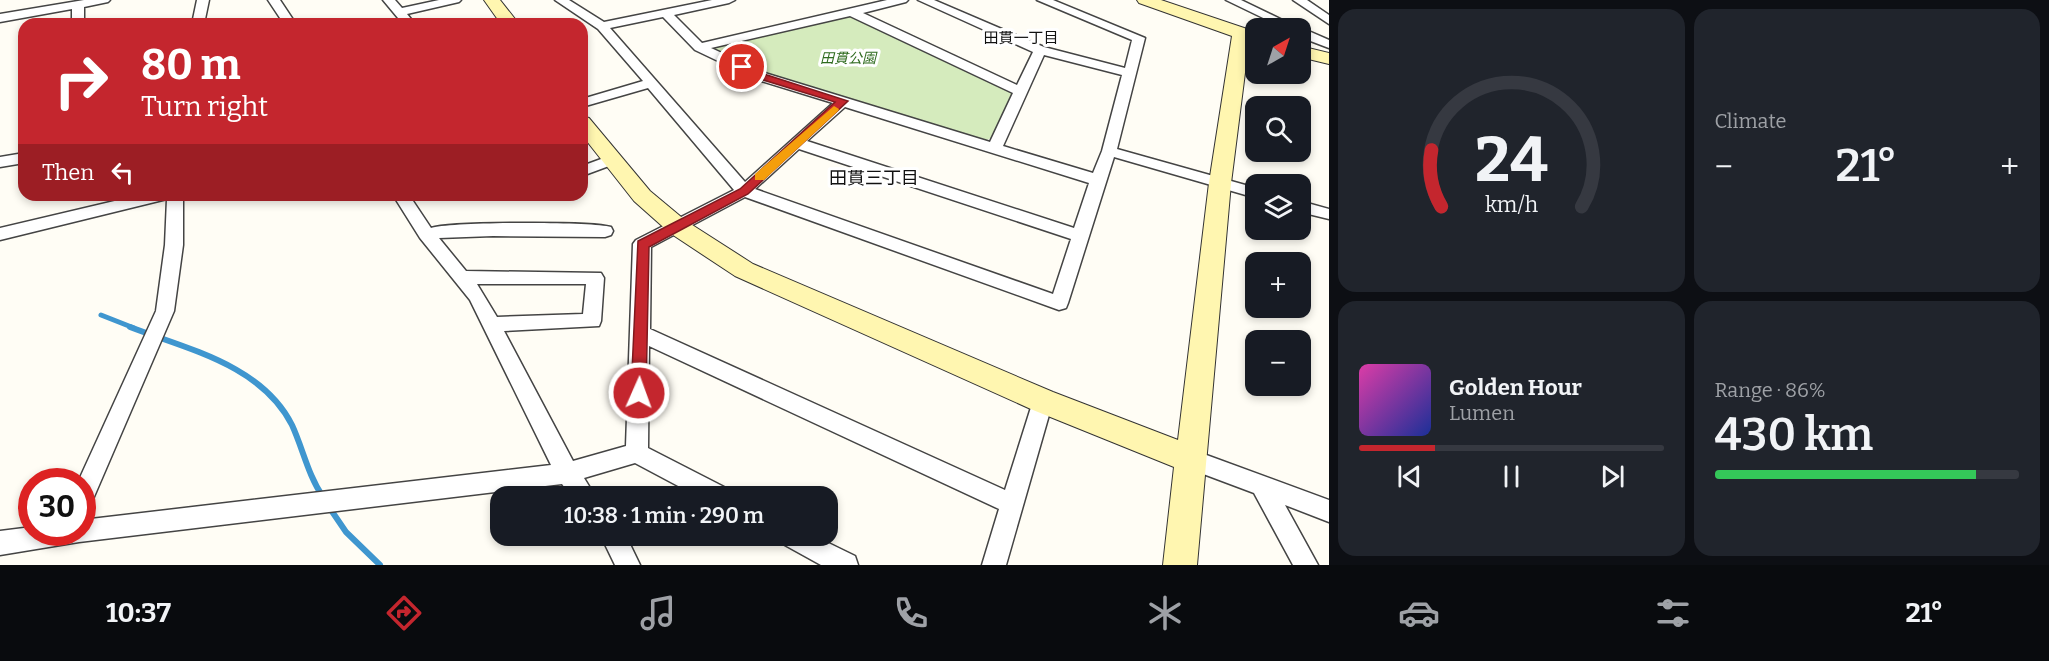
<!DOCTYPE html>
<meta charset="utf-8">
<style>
body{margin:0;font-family:Bitter,"Noto Sans JP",serif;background:#20242c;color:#f1f3f6;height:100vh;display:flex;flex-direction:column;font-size:22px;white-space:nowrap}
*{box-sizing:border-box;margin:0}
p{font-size:20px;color:#9ea1a6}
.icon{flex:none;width:33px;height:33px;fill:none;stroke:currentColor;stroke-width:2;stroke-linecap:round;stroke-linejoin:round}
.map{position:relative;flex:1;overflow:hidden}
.panel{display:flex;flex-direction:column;gap:9px;padding:9px;background:#0d0f14;width:720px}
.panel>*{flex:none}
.hud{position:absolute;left:18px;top:18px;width:570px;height:183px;border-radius:18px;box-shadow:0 3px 9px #0003;background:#c4262e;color:#fff;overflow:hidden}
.needle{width:39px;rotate:39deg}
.controls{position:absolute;left:1245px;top:18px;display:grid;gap:12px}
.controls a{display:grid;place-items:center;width:66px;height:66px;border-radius:12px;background:#171b24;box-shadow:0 3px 9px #0003;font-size:30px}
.speed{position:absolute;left:18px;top:468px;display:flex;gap:12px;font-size:30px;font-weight:700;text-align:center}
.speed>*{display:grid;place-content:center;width:78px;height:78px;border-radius:50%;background:#171b24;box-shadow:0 3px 9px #0003;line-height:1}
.speed .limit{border:9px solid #d22;background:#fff;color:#111}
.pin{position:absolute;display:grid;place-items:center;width:51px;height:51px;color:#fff;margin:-26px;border:3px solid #fff;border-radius:50%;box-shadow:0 2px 6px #0007}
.me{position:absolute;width:66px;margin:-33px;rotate:2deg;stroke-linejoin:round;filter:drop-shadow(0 0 4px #0008)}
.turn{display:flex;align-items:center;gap:21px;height:126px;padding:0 24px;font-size:27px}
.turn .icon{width:78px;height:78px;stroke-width:2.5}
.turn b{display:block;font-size:42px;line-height:51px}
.then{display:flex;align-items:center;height:57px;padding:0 24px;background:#0003;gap:12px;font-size:22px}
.big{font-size:45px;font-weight:600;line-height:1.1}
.panel .card{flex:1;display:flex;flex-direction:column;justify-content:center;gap:9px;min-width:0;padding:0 21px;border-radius:18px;background:#20242c}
.panel .dial{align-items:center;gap:0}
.dial svg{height:156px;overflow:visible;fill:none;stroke:#363941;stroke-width:7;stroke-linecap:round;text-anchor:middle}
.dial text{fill:#f1f3f6;stroke:none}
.song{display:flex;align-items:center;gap:18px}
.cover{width:72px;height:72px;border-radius:9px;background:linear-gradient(135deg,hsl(320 70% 55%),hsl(230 70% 35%))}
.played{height:6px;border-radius:3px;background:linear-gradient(90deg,#c4262e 25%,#363941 25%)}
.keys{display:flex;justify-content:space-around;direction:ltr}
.heat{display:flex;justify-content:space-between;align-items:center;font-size:33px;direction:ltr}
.charge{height:9px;border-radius:4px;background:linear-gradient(90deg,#34c759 86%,#363941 0)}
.panel .tiles{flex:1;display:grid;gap:9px;grid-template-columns:repeat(2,1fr)}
.trip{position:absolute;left:490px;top:486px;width:348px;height:60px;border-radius:18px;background:#171b24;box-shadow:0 3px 9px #0003;font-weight:600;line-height:60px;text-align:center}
.tabs{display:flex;height:96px;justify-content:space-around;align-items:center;background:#090b0e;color:#9ea1a6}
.tabs .icon{width:42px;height:42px}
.tabs .active{color:#c4262e}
.tabs b{font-size:27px;color:#f1f3f6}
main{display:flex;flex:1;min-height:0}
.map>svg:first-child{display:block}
.green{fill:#d5ebbd}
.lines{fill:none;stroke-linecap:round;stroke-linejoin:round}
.stream-far1{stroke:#3f96cf;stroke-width:5}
.stream{stroke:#3f96cf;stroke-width:6}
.street-casing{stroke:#444;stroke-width:3}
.secondary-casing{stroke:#333;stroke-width:2}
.street{fill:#fff;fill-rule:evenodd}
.secondary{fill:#fff6b0;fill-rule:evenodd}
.route{fill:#c4262e;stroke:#7f191e;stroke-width:1.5}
.slow{fill:#f59e0b}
.labels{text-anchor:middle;stroke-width:6;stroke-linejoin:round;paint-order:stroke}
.far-park-label{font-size:14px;font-style:italic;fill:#2f6b1f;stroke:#fff}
.far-neighbourhood-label{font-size:15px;fill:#111;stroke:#fff}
.neighbourhood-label{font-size:18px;fill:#111;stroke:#fff}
</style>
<main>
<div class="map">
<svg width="1329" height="565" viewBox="0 0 1329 565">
<rect width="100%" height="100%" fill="#fffdf5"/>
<!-- green -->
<path class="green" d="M848,16L855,17L1010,90L1013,96L991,138L987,140L768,74L710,47Z"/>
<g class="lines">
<!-- stream-far1 -->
<path class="stream-far1" d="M101,315L134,328"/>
<!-- stream -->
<path class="stream" d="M130,327C187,349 262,365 292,425C303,449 308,475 323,497
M329,507L346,532L380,565"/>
<!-- street casing -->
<g class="street-casing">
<path id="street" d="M84,0H110L108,2L84,7V24H72V9L0,22V14Z
M197,0H209L204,24H192Z
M268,0H280L296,24H284Z
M383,0H395L402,8L439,0H461L459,2L407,14L415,24H403Z
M555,0H569L604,22L712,0H735L729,3L674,15L702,43L887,0H908L906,2L863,13L1017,85L1033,52L918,0H934L1044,47L1125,68L1132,40L1037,0H1053L1145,38L1117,149L1256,188V198L1114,157L1068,303L1066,308L1059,310L745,197L651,247L650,329L1005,490L1033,401L1036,395L1043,392L1050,395L1053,401L1006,565H982L999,509L649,346L648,448L726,488L729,496H697L635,463L584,478L595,496H571L562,484L79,542L0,555V531L32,527V532H82V520L551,465L470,300L420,238L393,195H409L431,228C449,222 591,221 611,227L613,231L611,235L605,237L493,236L439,238L466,271L601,273L604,278L601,321L599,326L504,331L573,461L626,446L633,244L636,240L734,190L648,88L582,107V99L643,81L598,29ZM850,16L1013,93L990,142L768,74L711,48ZM663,17L695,50L758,80L833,103L745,182L610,28ZM1044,55L1122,75L1102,151L1093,173L1003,146ZM845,107L1089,183L1074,228L807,141ZM799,149L1071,239L1053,294L755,189ZM477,284H586L583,314L497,317Z
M1226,0H1241L1299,28H1284Z
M1293,0H1307L1329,15V24Z
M1299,28H1300L1304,29L1329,40V48L1300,37Z
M24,153V163L0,167V157Z
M612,155L620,160L617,163L582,176V166Z
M140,195H183V245L174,311L90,506L82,509V482H78L156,311L165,245L167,199L0,240V228Z
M1300,201L1329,209V219L1300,212Z
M1190,449L1329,500V522L1285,505L1318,565H1293L1254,493L1182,466L1179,459L1182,452Z
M601,536H626L640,565H615Z
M779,536H814L855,556L858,565H821L783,544Z"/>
</g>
<!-- secondary casing -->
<g class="secondary-casing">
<path id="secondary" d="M484,0H500L519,24H501Z
M1137,0H1161L1256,32V43L1249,41L1231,183L1197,565H1163L1174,467L1033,410L735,276L670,233L634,201L582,135V116L589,118L650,191L686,221L753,264L1053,392L1178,440L1209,183L1232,36L1139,3Z
M1300,46L1329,53V64L1300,57Z"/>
</g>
<!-- street -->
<use href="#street" class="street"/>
<!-- secondary -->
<use href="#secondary" class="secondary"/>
</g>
<!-- route -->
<path class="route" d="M742,64L767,75L848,101L748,194L649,247L646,393L644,398L639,400L633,398L631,393L638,241L740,189L835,102L760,79L738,69L737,67Z"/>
<!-- slow -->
<path class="slow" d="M834,106L839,109L838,111L764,180H755V174Z"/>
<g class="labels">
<!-- far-park labels -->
<g class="far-park-label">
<text x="848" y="63">田貫公園</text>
</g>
<!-- far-neighbourhood labels -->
<g class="far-neighbourhood-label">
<text x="1021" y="43">田貫一丁目</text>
</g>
<!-- neighbourhood labels -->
<g class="neighbourhood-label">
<text x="874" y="184">田貫三丁目</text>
</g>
</g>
</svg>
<div class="controls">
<a><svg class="needle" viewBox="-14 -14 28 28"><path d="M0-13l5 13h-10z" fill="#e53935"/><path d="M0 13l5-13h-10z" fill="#9ea1a6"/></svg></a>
<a><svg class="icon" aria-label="search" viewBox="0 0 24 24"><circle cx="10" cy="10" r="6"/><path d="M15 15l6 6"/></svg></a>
<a><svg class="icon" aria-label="layers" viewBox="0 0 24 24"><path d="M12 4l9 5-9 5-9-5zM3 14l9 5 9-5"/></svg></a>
<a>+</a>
<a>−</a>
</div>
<div class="speed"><div class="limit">30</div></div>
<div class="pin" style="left:742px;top:67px;background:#d93025"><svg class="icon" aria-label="arrive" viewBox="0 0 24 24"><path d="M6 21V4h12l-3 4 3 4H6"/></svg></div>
<svg class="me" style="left:639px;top:393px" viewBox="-20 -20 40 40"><circle r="17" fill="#c4262e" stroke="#fff" stroke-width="3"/><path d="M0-11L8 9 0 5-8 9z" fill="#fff"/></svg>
<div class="trip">10:38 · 1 min · 290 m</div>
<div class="hud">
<div class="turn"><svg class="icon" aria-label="right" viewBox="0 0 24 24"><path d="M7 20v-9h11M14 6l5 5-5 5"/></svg><div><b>80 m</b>Turn right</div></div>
<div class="then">Then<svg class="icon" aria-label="left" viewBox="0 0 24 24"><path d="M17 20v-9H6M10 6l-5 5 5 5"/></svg></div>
</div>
</div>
<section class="panel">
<div class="tiles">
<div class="card dial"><svg viewBox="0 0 100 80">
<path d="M14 69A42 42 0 1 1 86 69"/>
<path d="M14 69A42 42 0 0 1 9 40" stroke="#c4262e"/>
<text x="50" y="56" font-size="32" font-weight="700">24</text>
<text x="50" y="72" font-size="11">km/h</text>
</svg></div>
<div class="card"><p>Climate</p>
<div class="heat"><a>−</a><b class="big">21°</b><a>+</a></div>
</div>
<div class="card">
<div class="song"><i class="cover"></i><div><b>Golden Hour</b><p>Lumen</p></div></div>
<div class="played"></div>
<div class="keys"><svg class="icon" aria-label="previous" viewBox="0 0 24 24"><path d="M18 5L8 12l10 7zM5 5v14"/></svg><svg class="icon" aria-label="pause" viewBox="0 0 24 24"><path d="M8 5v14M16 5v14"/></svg><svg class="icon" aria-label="next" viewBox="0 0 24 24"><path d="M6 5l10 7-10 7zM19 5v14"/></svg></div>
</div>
<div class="card"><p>Range · 86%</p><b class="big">430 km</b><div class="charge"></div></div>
</div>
</section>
</main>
<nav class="tabs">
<b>10:37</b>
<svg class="icon active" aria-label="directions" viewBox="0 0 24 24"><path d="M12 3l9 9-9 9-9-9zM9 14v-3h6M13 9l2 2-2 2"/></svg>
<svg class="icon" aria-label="music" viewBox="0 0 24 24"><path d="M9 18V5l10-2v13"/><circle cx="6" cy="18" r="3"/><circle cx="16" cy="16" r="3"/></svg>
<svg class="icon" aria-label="phone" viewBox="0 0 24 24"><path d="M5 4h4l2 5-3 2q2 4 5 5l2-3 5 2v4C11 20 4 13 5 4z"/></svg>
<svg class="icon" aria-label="climate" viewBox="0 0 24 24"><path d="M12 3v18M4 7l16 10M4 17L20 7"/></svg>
<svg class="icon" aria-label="car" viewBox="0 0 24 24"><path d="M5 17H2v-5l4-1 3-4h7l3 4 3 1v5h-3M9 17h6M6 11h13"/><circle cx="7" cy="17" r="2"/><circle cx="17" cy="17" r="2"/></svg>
<svg class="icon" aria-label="filters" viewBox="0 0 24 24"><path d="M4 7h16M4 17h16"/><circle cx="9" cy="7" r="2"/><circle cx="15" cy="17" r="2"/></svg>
<b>21°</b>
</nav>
